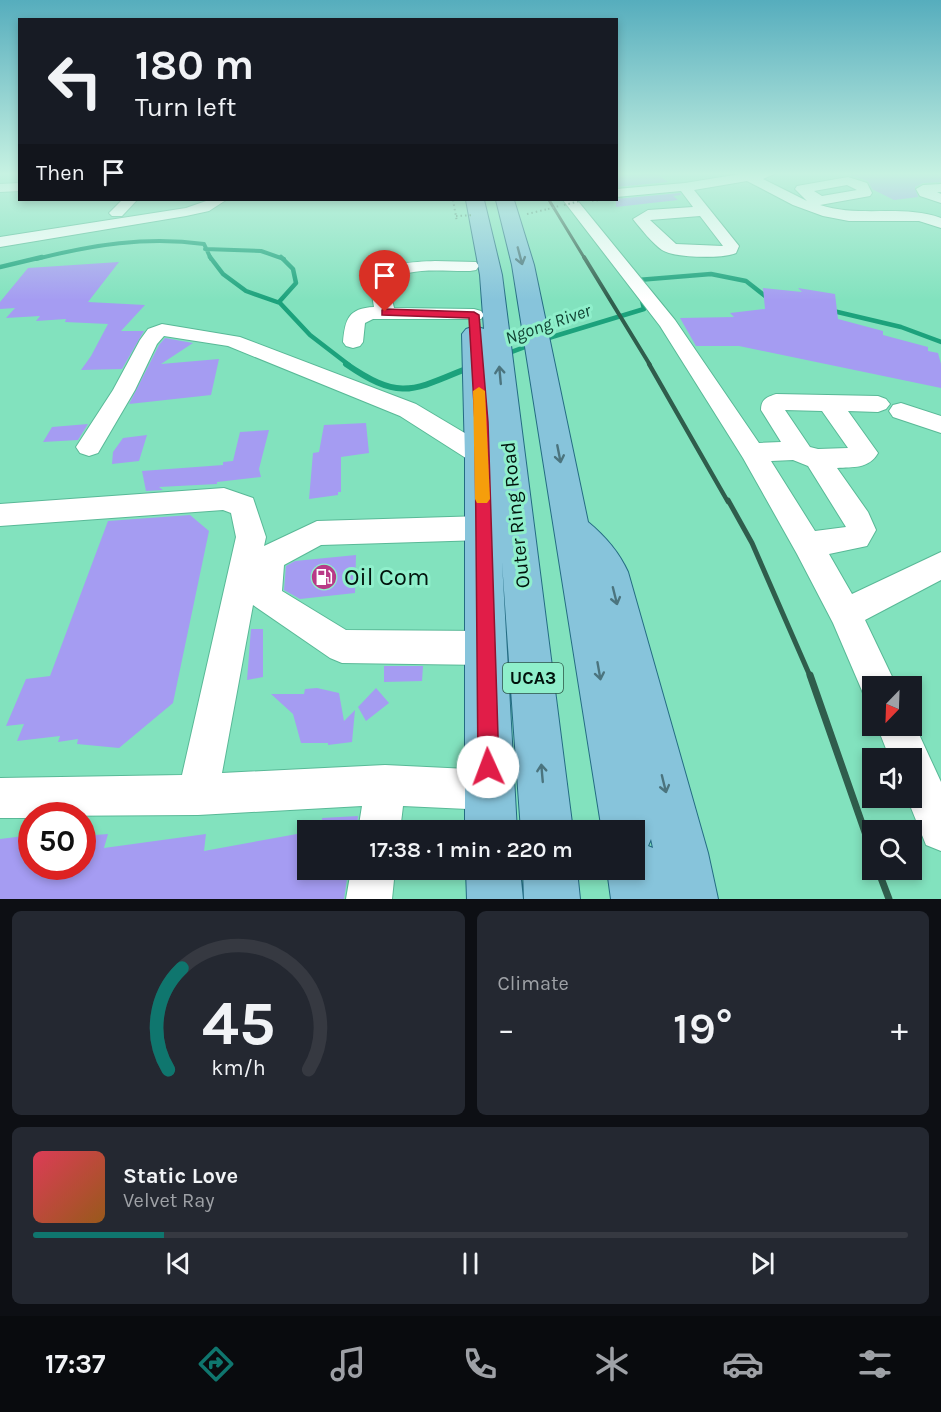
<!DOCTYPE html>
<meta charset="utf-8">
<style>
body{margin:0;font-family:Karla,sans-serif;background:#242831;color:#f1f3f6;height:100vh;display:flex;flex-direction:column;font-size:22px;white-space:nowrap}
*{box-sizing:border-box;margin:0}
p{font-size:20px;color:#9ea1a6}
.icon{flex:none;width:33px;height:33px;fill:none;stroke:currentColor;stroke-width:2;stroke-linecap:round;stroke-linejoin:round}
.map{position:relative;height:899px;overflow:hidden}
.side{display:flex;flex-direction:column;gap:12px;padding:12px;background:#0d0f14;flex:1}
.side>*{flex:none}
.top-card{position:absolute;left:18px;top:18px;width:600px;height:183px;border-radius:0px;box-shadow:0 3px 9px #0003;background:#171b24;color:#f1f3f6;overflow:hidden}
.needle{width:39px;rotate:203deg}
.fabs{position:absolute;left:862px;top:676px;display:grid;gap:12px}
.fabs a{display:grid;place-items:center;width:60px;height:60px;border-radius:0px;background:#171b24;box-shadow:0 3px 9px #0003;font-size:30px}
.speed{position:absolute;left:18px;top:802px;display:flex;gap:12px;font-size:30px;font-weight:700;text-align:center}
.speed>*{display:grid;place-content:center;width:78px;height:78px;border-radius:50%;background:#171b24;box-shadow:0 3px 9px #0003;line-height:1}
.speed .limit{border:9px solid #d22;background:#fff;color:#111}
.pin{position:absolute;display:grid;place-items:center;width:51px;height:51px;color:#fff;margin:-62px -26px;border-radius:50% 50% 50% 0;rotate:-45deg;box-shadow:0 0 6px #0007}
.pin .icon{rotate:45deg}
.me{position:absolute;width:66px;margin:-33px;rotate:358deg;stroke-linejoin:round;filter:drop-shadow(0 0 4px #0008)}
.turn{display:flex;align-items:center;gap:21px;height:126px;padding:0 18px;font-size:27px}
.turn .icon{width:78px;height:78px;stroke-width:2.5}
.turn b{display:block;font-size:42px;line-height:51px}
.then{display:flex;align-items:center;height:57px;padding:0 18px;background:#0003;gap:12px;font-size:22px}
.big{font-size:45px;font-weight:600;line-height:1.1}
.side .card{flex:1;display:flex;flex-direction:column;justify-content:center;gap:9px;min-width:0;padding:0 21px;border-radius:9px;background:#242831}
.side .dial{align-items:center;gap:0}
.dial svg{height:156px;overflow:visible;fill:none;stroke:#363941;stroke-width:7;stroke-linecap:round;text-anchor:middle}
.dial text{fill:#f1f3f6;stroke:none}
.song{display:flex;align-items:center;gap:18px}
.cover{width:72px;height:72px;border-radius:9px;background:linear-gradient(135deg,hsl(350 70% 55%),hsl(30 70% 35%))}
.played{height:6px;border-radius:3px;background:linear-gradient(90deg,#0f766e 15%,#363941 15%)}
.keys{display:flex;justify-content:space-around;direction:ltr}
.heat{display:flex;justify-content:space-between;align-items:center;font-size:33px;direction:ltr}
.side .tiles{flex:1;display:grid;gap:12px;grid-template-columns:1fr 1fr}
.card:last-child{grid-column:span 2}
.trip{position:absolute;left:297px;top:820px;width:348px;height:60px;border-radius:0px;background:#171b24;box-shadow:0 3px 9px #0003;font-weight:600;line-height:60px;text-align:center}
.dock{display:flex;height:96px;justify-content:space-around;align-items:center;background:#090b0e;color:#9ea1a6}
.dock .icon{width:42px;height:42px}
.dock .selected{color:#0f766e}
.dock b{font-size:27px;color:#f1f3f6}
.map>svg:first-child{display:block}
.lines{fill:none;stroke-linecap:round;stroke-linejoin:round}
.stream-far2{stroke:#1ca27c;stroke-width:4}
.stream-far1{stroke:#1ca27c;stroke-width:4.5}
.stream{stroke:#1ca27c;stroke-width:6}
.building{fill:#a59cf2}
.minor-casing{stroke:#59b997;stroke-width:2}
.major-casing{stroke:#246c83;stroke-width:2}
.path{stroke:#4c8b73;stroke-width:2;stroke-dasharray:1.5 3;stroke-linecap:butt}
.minor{fill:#fff;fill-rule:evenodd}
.major{fill:#87c4db;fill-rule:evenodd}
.rail-far4{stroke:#2f5d4c;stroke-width:3}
.rail-far3{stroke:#2f5d4c;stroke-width:4}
.rail-far2{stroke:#2f5d4c;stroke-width:4.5}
.rail-far1{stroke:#2f5d4c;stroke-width:5}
.rail{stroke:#2f5d4c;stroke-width:7}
.path-bridge{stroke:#4c8b73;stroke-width:2;stroke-dasharray:1.5 3;stroke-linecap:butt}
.oneway{stroke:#4b747e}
.route{fill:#e11d48;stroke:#92132f;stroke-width:1.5}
.slow{fill:#f59e0b}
.labels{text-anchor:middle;stroke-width:6;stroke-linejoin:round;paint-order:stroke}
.far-water-label{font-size:18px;font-style:italic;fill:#114434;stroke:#8fefcb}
.shield{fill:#8fefcb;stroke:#2c5545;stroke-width:1.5}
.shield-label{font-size:18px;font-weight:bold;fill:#01130c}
.street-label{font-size:20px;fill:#01130c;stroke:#8fefcb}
.near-poi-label{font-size:24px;fill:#01130c;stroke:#8fefcb;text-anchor:start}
</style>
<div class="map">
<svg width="941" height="899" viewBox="0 0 941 899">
<rect width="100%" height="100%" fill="#82e2be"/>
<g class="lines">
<!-- stream-far2 -->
<path class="stream-far2" d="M205,249L261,251L284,259
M36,259C92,245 146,236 204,244L211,259"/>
<!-- stream-far1 -->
<path class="stream-far1" d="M210,257L223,274L246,291L280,303L310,335L349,365
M0,267L42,257
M638,283V280L711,274L746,281L769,299
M279,302L296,283L293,269L281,257
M829,310L901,327L941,342
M542,340L644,309L641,296
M506,354L533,344"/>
<!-- stream -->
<path class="stream" d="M346,364C400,401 412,391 468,368"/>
</g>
<!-- building -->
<path class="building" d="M657,174L668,182L616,187V176Z
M846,174H941V182L923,183L915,187L918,197L894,200L872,189L868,181Z
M680,193L681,195L673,196L678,200L616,207V199Z
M119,262L88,302L145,305L121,331H144L122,369L81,370L91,356L108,324L65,322L66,319L36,321L40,316L6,318L15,308L0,309V302L28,268Z
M763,288L802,292L798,288L835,294L838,319L883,331V335L928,347V351L938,353L941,364V388L739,346H696L680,318L734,317L730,313L765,309Z
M165,338L193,343L161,364L219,359L211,395L129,404L159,345Z
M366,423L369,453L341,457V492H338V495L309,499L313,453L319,452L324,425Z
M88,424L78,440L43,442L52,427Z
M269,430L259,469L261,477L217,482V484L159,487L163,490L146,491L142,471L223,465V462L233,461L240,432Z
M147,435L139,461L112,464L113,452L123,438Z
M190,515L209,531L173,703L119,748L77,744L78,739L58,742L60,736L17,741L24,724L6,726L26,679L50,676L108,521Z
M356,555L355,593L300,599L284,590L286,566L295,561Z
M251,629H263V677L247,680Z
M384,666H423L422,681L384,682Z
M317,688L339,693L344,721L355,710L352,742L328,745V743H301L293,714L271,694H304L305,689Z
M376,688L389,703L366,721L358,707Z
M358,816L356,831H323L322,818Z
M308,832V870L348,872L344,899H0V839L32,835V867H82V836L108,834L104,848L206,834L204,851Z"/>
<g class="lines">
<!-- minor casing -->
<g class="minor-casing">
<path id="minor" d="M740,174H774L763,179L807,201L795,189L797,186L848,177L867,183L872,193L870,196L820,205C860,218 902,204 941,218V228L919,221H849L823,216L793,205L747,181L694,190L739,246L736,253C723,259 674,258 662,250C652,243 641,229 633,219L648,210L693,207L681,191L616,197V189L685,183ZM847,185L857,190L822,196L814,191ZM700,216L723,246L676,244L650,220Z
M20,183V191L0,192V184Z
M941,184V192H937L941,194V203L920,196L916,189L923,185Z
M122,200H137L122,216H112L109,213Z
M209,200H226L209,211L186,216L0,247V237L186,208Z
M563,200H577L675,320L759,443L781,442L761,410C761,399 767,397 776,394L878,396L886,399L890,404L886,409L878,412L848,411L878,453C869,469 853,467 837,468L868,512L876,530L867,546L829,554L852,594L941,552V580L865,620L897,687H873V703L866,700L833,623L797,554L743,458L660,326ZM785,410L822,411L848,448L818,449L810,447ZM793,460L808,466L846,527L815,531L771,461Z
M435,261L476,262L479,266L476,270L470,271C446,272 407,265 388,283L394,308L474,309L481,311L484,315L481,319H373L365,323L363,342L360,346L353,348L346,346L343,342C345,320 348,308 374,307L370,282C384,262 413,262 435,261Z
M162,324L240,337L416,404L490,448L494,455L490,462L481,464L472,462L400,416L228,346L164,336L157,344L135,390L98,453L89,456L80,453L76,447L113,390L140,340L148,329Z
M901,403L941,416V433L893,417L889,411L893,405Z
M224,488L253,498L266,537L264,546L317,521L483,516L493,520L497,528L493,536L483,540L321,545L284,565L282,591L346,630L485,631L497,636L502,648L497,660L485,665L342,663L330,658L253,605L222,773L385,765L489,770L503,776L509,790L503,804L489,810L403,806L400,831H358L362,806L198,815L32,816V818H0V778L182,775L236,537L231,513L223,510L0,526V504Z
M912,719L941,782V851L926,845L907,798H912V759H890L877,726H912Z
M351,870H395L392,899H346Z"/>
</g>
<!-- major casing -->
<g class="major-casing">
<path id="major" d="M466,200H484L502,275L573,831H521L502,562L517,831H465V458L462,334L466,329L475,326L484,329L480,275Z
M496,200H514L534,265L588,522C605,536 619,552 628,572L708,853L718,899H611L607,870H634V831H602L512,265ZM651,839L653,848L648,846Z
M466,870H520L523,899H467Z
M523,870H577L580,899H524Z"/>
</g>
<!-- path -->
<path class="path" d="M453,200L457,222
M592,201L602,200
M527,214L548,209"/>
<!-- minor -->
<use href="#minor" class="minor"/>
<!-- major -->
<use href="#major" class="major"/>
<!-- rail-far4 -->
<path class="rail-far4" d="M549,200L585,259"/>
<!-- rail-far3 -->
<path class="rail-far3" d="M584,257L650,365"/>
<!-- rail-far2 -->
<path class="rail-far2" d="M649,364L728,502"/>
<!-- rail-far1 -->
<path class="rail-far1" d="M728,500L752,543L810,676"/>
<!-- rail -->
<path class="rail" d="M810,675L873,855
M878,870L889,899"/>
<!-- path-bridge -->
<path class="path-bridge" d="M564,205L580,201
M548,209L559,206
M456,216L474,215"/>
</g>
<!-- one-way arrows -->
<defs><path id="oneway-shaft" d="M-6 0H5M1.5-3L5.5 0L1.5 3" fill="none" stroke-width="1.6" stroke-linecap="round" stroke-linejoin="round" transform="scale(1.5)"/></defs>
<g class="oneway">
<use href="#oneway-shaft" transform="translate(520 256) rotate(75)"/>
<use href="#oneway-shaft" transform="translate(500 375) rotate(-95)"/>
<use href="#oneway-shaft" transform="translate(559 454) rotate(79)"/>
<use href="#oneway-shaft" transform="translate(615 596) rotate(76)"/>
<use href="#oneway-shaft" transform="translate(599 671) rotate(80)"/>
<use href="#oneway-shaft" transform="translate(542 773) rotate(-95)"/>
<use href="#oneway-shaft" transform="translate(664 784) rotate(76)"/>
</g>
<!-- sky -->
<linearGradient id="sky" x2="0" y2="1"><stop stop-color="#56adbd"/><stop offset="0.58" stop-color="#c7f2e2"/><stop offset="1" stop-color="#c7f2e2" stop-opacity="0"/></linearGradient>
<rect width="941" height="300" fill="url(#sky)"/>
<!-- route -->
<path class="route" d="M385,309L474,312L479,315L488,422L499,767L496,774L488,777L481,774L478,767L475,422L469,318L382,315V310Z"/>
<!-- slow -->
<path class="slow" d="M479,387L485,391L490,499L487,503H477L475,499L473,391Z"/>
<!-- icons -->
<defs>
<g id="fuel-disc" transform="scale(1.35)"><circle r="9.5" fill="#b93a87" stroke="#8fefcb"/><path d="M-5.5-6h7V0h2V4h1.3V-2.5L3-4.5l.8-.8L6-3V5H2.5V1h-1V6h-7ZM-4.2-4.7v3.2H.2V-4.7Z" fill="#fff"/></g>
</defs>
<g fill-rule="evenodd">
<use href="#fuel-disc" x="324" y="577"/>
</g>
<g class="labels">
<!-- far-water labels -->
<g class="far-water-label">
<text transform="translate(548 324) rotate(-19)" y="6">Ngong River</text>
</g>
<!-- shield labels -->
<rect class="shield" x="503" y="663" width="60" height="30" rx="4.5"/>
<g class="shield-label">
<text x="533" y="684">UCA3</text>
</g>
<!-- street labels -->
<g class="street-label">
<text transform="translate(515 515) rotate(-96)" y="7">Outer Ring Road</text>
</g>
<!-- near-poi labels -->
<g class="near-poi-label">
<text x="344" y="585">Oil Com</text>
</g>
</g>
</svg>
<div class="fabs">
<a><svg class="needle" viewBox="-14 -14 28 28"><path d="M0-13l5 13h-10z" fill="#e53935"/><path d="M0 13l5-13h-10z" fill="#9ea1a6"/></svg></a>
<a><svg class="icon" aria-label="sound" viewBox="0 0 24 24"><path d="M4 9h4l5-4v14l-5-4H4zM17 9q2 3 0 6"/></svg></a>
<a><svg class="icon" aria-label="search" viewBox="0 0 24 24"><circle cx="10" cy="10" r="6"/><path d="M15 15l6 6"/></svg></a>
</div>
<div class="speed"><div class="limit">50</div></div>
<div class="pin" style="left:385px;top:312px;background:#d93025"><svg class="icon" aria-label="arrive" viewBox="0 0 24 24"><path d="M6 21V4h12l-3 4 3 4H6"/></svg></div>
<svg class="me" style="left:488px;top:767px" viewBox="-20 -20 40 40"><circle r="19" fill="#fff"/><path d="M0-13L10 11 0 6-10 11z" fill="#e11d48"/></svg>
<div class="trip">17:38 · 1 min · 220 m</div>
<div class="top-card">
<div class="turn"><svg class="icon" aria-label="left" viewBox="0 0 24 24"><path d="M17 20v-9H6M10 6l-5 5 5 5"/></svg><div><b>180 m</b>Turn left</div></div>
<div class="then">Then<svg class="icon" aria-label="arrive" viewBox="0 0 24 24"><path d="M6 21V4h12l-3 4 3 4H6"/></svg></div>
</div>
</div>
<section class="side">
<div class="tiles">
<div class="card dial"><svg viewBox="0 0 100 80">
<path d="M14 69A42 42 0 1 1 86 69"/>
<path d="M14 69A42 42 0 0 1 21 17" stroke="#0f766e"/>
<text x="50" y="56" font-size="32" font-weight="700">45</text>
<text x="50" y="72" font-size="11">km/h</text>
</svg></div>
<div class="card"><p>Climate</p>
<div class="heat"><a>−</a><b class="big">19°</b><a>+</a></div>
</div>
<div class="card">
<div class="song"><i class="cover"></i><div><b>Static Love</b><p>Velvet Ray</p></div></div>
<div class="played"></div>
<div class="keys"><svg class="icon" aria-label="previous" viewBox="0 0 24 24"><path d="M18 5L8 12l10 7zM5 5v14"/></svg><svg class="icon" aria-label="pause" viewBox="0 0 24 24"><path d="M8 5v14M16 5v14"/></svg><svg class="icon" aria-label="next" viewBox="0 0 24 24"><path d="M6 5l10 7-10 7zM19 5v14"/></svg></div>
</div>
</div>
</section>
<nav class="dock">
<b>17:37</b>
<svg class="icon selected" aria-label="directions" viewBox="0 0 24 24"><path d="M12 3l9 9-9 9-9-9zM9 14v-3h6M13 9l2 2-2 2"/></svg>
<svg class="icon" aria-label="music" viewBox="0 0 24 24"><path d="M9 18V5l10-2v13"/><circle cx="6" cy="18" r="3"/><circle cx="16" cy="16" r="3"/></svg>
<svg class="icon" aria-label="phone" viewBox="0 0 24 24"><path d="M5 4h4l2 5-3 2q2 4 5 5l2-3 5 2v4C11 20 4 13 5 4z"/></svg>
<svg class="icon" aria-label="climate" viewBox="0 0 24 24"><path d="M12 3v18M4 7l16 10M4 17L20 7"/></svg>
<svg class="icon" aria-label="car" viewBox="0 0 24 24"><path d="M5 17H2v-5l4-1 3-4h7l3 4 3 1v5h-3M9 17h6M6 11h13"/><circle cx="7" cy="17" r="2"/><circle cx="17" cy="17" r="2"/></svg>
<svg class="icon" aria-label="filters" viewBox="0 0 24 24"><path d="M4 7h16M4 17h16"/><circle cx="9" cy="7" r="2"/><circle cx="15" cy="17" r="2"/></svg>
</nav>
